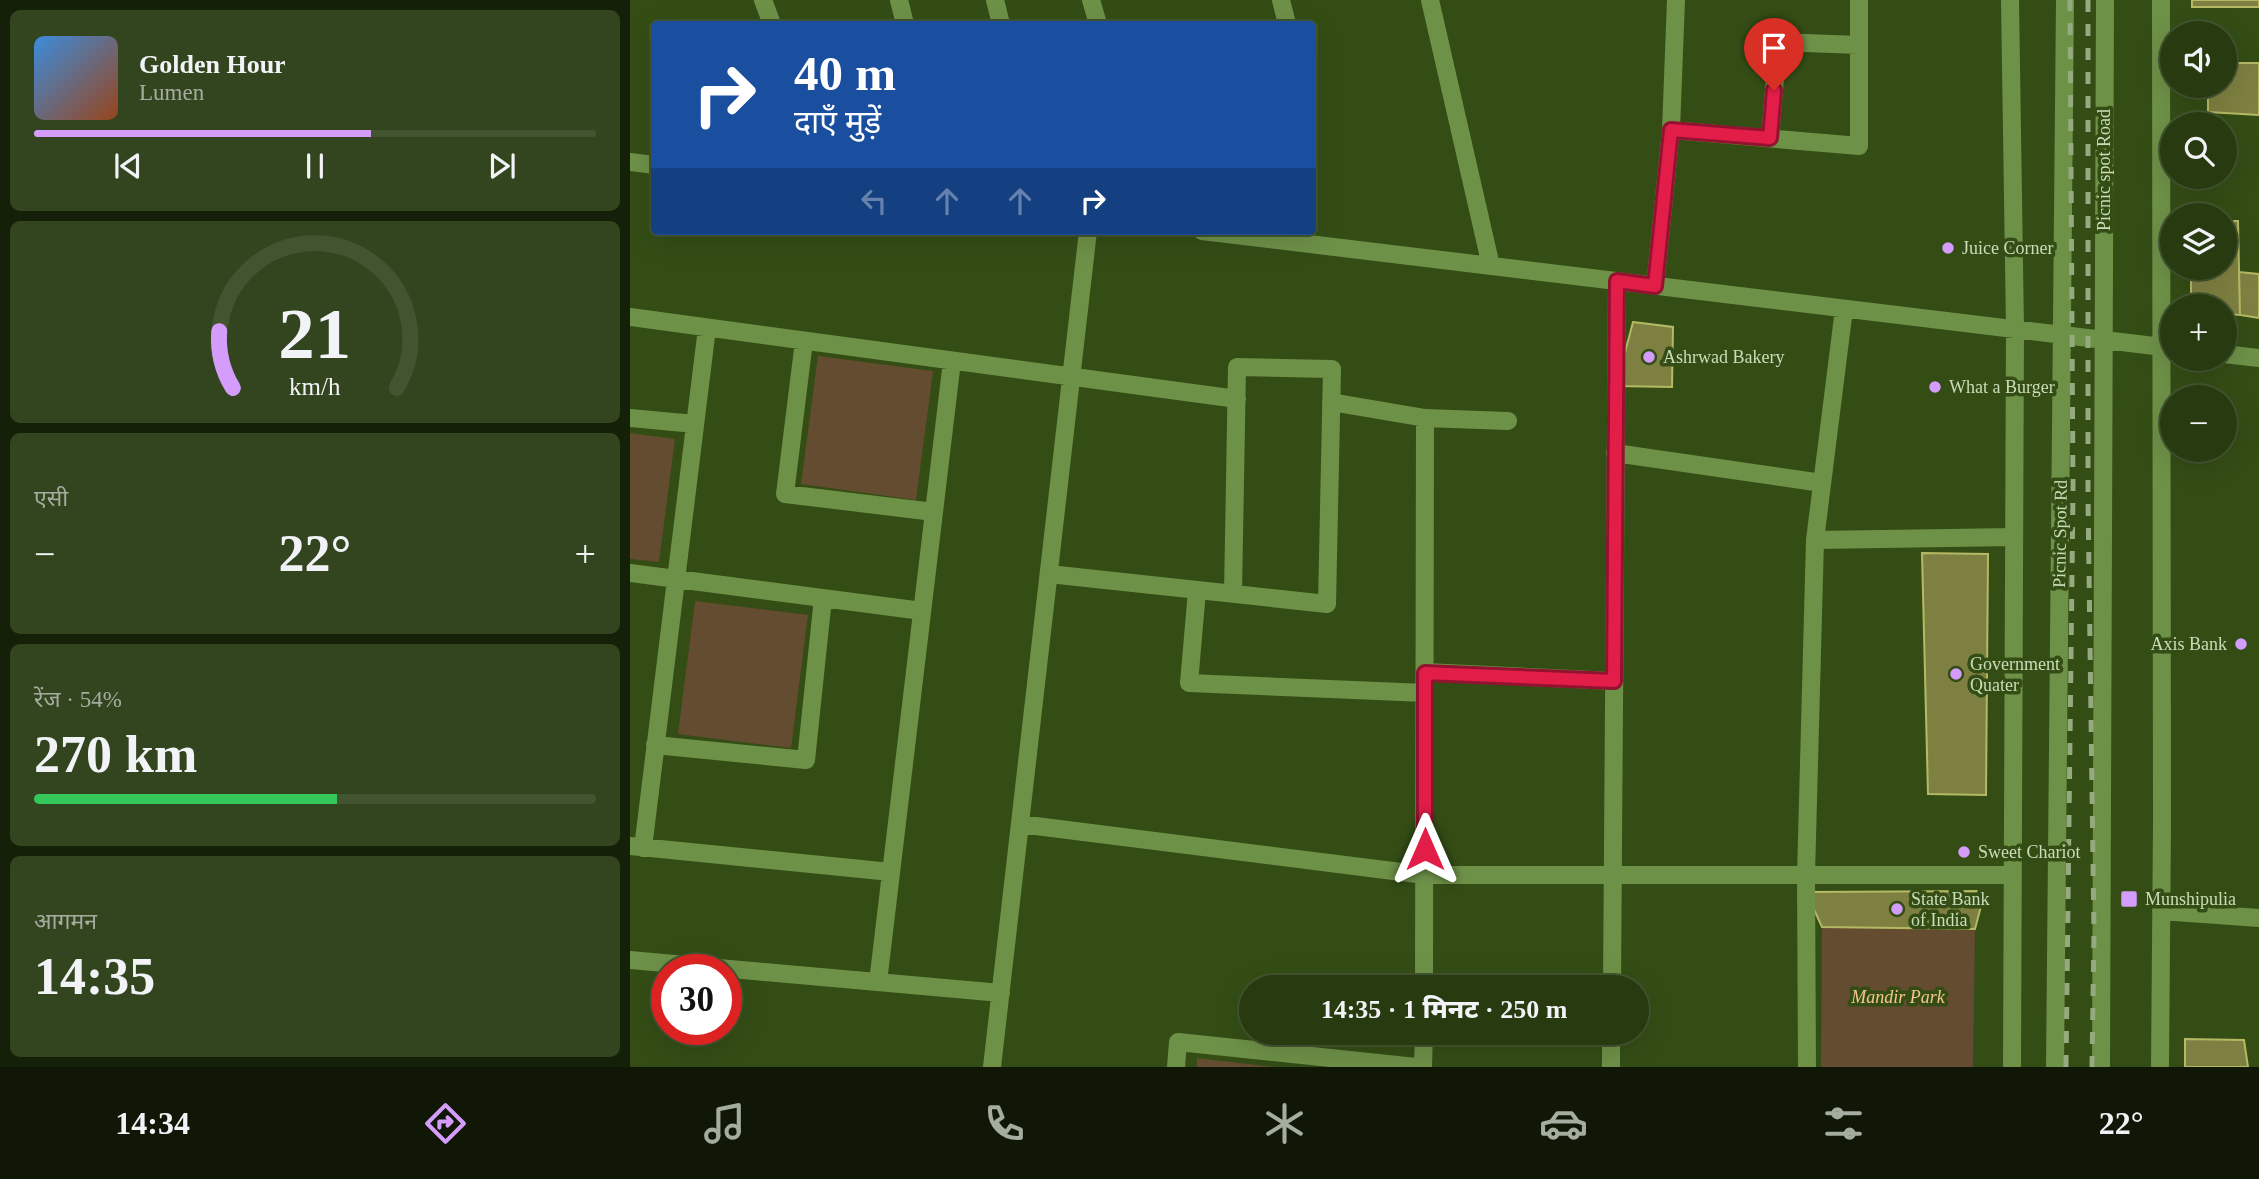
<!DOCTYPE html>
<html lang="hi">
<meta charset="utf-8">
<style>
body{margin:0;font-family:"Times New Roman","Noto Sans Devanagari",serif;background:#33451e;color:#f1f3f6;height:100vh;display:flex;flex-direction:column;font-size:26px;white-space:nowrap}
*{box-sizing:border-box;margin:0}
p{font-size:23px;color:#a4ad9f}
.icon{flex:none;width:38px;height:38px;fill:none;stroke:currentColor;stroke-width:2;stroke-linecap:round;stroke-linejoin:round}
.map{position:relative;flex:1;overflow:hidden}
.sheet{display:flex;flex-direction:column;gap:10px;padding:10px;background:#152009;width:630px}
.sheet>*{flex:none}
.guide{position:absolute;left:21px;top:21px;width:665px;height:214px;border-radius:7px;box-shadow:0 7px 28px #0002,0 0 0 2px #435430;background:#1a4fa0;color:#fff;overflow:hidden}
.buttons{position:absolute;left:1530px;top:21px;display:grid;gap:14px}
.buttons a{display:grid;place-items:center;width:77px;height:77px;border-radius:50%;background:#273a10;box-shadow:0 7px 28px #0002,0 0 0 2px #435430;font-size:35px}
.speed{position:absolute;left:21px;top:954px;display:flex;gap:14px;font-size:35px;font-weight:700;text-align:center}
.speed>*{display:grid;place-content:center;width:91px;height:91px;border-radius:50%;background:#273a10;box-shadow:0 7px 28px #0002,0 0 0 2px #435430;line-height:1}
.speed .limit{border:10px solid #d22;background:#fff;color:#111}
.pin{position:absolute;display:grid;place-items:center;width:60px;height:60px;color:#fff;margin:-72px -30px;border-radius:50% 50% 50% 0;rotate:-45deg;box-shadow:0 0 7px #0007}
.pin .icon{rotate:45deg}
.me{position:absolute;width:77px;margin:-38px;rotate:0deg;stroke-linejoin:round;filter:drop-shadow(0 0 5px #0008)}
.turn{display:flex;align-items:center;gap:24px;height:147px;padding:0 28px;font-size:32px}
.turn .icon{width:91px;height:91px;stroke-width:2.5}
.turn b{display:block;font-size:49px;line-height:60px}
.lanes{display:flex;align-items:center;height:66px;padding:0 28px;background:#0003;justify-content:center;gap:35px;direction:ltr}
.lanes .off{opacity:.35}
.big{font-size:52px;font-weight:800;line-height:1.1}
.sheet .widget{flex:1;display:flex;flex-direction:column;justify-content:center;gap:10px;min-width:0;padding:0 24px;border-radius:10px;background:#33451e}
.sheet .dial{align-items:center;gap:0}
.dial svg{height:182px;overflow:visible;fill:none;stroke:#435430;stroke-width:7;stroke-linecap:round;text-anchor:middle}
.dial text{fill:#f1f3f6;stroke:none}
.song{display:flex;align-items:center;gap:21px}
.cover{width:84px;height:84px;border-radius:10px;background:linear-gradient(135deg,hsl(210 70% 55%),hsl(20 70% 35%))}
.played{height:7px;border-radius:4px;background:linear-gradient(90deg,#d49cfb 60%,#435430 60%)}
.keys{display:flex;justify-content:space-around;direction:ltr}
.heat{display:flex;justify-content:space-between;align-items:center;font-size:38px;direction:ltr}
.charge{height:10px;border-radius:5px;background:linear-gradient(90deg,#34c759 54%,#435430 0)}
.trip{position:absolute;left:609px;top:975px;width:410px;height:70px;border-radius:35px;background:#273a10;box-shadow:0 7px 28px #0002,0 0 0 2px #435430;font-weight:800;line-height:70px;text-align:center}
.tab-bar{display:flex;height:112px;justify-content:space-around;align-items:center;background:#101706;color:#a4ad9f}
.tab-bar .icon{width:49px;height:49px}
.tab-bar .on{color:#d49cfb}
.tab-bar b{font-size:32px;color:#f1f3f6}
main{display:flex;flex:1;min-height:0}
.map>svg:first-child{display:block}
.green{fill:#634c2f}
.building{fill:#7e8041;stroke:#b6b964;stroke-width:2}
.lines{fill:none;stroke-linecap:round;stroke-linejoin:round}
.minor{stroke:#6e9148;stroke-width:18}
.rail{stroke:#95aa7f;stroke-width:5;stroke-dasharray:12 12;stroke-linecap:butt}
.route-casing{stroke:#92132f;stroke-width:18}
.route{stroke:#e11d48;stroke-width:12}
.poi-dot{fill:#d49cfb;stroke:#344d15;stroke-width:2.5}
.labels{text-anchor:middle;stroke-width:7;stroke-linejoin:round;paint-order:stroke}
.street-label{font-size:18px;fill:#c9ddb8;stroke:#344d15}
.poi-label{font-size:18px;fill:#c9ddb8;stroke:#344d15;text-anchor:start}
.park-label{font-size:18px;font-style:italic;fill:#f7c68c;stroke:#344d15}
</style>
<main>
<section class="sheet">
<div class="widget">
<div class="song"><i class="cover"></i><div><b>Golden Hour</b><p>Lumen</p></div></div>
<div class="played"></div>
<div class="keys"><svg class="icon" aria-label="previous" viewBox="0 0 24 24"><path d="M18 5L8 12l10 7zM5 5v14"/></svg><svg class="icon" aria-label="pause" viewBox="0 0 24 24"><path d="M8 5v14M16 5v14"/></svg><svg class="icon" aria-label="next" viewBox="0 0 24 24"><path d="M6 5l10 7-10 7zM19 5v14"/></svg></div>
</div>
<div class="widget dial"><svg viewBox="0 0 100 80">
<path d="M14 69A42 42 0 1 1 86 69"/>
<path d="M14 69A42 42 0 0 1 8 44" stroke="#d49cfb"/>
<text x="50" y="56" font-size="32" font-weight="700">21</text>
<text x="50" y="72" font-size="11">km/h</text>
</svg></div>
<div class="widget"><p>एसी</p>
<div class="heat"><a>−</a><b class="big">22°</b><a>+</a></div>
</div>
<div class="widget"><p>रेंज · 54%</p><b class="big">270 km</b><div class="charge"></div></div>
<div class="widget"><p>आगमन</p><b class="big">14:35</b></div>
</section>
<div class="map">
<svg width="1629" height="1067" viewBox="0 0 1629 1067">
<rect width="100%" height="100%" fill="#344d15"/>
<!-- green -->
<path class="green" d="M188,356L303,371L286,500L171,484Z
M0,433L45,439L29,562L0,559Z
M65,601L178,615L161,748L48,734Z
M1192,927L1345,929L1343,1067H1191Z
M567,1058L644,1067H567Z"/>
<!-- building -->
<path class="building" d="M1562,0H1629V7H1562Z
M1594,63H1629V115L1578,112V86H1594Z
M1594,221H1608L1610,315L1594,314V306H1561V268H1594Z
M1609,272L1629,274V318L1610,315Z
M1003,322L1043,327L1042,387L986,386Z
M1292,553L1358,554L1356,795L1298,794Z
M1355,891L1345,929L1192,927L1176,892Z
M1555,1039L1614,1040L1618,1067H1555Z"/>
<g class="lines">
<!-- minor -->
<path class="minor" d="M133,0L142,24
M269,0L275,24
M365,0L371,24
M461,0L468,24
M651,0L657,24
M800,0L861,266
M1380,0L1385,329L1382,1067
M1041,130L1229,146V0
M1140,138L1148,42L1229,45
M0,162L24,165
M572,231L1541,348
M1025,286L1041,130L1046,0
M0,317L607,399
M174,341L155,494L304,512
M1594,354L1629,358
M701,402L795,418L878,421
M0,418L65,424
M985,453L1192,483
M1185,540L1384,537
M0,573L292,611
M419,574L697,604L702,369L607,367L603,594
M567,591L559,683L795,693
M795,672L984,681
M25,745L176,760L193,598
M390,824L795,875H1383
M0,846L261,872
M13,848L77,328
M1531,911L1629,918
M0,960L371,993
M248,982L322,361
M794,987L795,418
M982,987L987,281
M362,1067L458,231
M546,1067L548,1042L786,1067
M793,1067L794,1032
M981,1067V1032
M1177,1067L1176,875L1185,540L1214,309
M1425,1067L1435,0
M1471,1067L1475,0
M1530,1067L1532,824L1531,0"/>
<!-- rail -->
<path class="rail" d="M1458,0V499L1464,933L1462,1067
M1436,1067L1443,492L1440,0"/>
</g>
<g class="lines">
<!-- route casing -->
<g class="route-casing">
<path id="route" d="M795,849V673L984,681L987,281L1025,286L1041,130L1140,138L1144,90"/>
</g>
<!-- route -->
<use href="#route" class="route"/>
</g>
<!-- markers -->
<g class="poi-dot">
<circle cx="1318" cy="248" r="7"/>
<circle cx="1019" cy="357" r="7"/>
<circle cx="1305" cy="387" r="7"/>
<circle cx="1611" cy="644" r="7"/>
<circle cx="1326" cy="674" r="7"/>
<circle cx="1334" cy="852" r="7"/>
<rect x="1490" y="890" width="18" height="18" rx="3.5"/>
<circle cx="1267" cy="909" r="7"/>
</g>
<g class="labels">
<!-- street labels -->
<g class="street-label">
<text transform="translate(1474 170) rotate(-90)" y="6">Picnic spot Road</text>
<text transform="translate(1430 534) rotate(-89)" y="6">Picnic Spot Rd</text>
</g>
<!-- poi labels -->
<g class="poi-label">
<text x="1332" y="254">Juice Corner</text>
<text x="1033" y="363">Ashrwad Bakery</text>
<text x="1319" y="393">What a Burger</text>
<text x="1597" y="650" text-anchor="end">Axis Bank</text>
<text x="1340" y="670">Government<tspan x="1340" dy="21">Quater</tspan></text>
<text x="1348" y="858">Sweet Chariot</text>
<text x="1281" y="905">State Bank<tspan x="1281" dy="21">of India</tspan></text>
<text x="1515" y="905">Munshipulia</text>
</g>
<!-- park labels -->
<g class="park-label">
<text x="1268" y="1003">Mandir Park</text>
</g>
</g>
</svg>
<div class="buttons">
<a><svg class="icon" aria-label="sound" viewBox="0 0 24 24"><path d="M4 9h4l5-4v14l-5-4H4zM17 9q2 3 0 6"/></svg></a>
<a><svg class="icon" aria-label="search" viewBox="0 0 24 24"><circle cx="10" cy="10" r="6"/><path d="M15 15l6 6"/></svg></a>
<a><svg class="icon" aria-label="layers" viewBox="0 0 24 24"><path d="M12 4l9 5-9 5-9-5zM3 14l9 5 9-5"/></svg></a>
<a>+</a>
<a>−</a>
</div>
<div class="speed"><div class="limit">30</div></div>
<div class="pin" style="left:1144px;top:90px;background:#d93025"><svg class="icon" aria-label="arrive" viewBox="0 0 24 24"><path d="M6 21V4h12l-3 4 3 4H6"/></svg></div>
<svg class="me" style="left:795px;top:849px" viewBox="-20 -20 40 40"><path d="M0-17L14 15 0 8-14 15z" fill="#e11d48" stroke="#fff" stroke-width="4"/></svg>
<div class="trip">14:35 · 1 मिनट · 250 m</div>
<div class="guide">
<div class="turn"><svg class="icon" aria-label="right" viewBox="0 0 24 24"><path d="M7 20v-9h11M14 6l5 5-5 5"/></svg><div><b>40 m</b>दाएँ मुड़ें</div></div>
<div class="lanes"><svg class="icon off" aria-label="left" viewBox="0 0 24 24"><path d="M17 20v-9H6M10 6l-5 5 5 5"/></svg><svg class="icon off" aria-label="ahead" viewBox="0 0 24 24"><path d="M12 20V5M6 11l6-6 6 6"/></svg><svg class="icon off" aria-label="ahead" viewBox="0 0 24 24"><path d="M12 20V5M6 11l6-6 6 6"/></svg><svg class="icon" aria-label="right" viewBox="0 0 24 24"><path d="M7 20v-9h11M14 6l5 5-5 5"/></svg></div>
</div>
</div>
</main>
<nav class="tab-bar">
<b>14:34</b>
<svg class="icon on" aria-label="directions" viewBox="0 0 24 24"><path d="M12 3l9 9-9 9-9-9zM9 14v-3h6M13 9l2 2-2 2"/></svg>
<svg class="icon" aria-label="music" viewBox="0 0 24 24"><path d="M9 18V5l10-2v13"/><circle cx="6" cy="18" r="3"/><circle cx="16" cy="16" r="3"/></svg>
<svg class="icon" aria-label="phone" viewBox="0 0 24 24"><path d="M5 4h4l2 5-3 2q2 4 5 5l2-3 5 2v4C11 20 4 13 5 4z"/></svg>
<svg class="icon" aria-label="climate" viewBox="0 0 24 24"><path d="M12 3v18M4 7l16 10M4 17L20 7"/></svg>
<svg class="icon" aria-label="car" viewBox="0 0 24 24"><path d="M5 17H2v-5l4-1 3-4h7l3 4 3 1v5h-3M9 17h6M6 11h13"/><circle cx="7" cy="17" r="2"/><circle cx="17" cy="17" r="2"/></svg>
<svg class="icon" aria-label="filters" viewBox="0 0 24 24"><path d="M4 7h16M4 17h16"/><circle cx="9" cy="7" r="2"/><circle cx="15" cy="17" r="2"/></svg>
<b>22°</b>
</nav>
